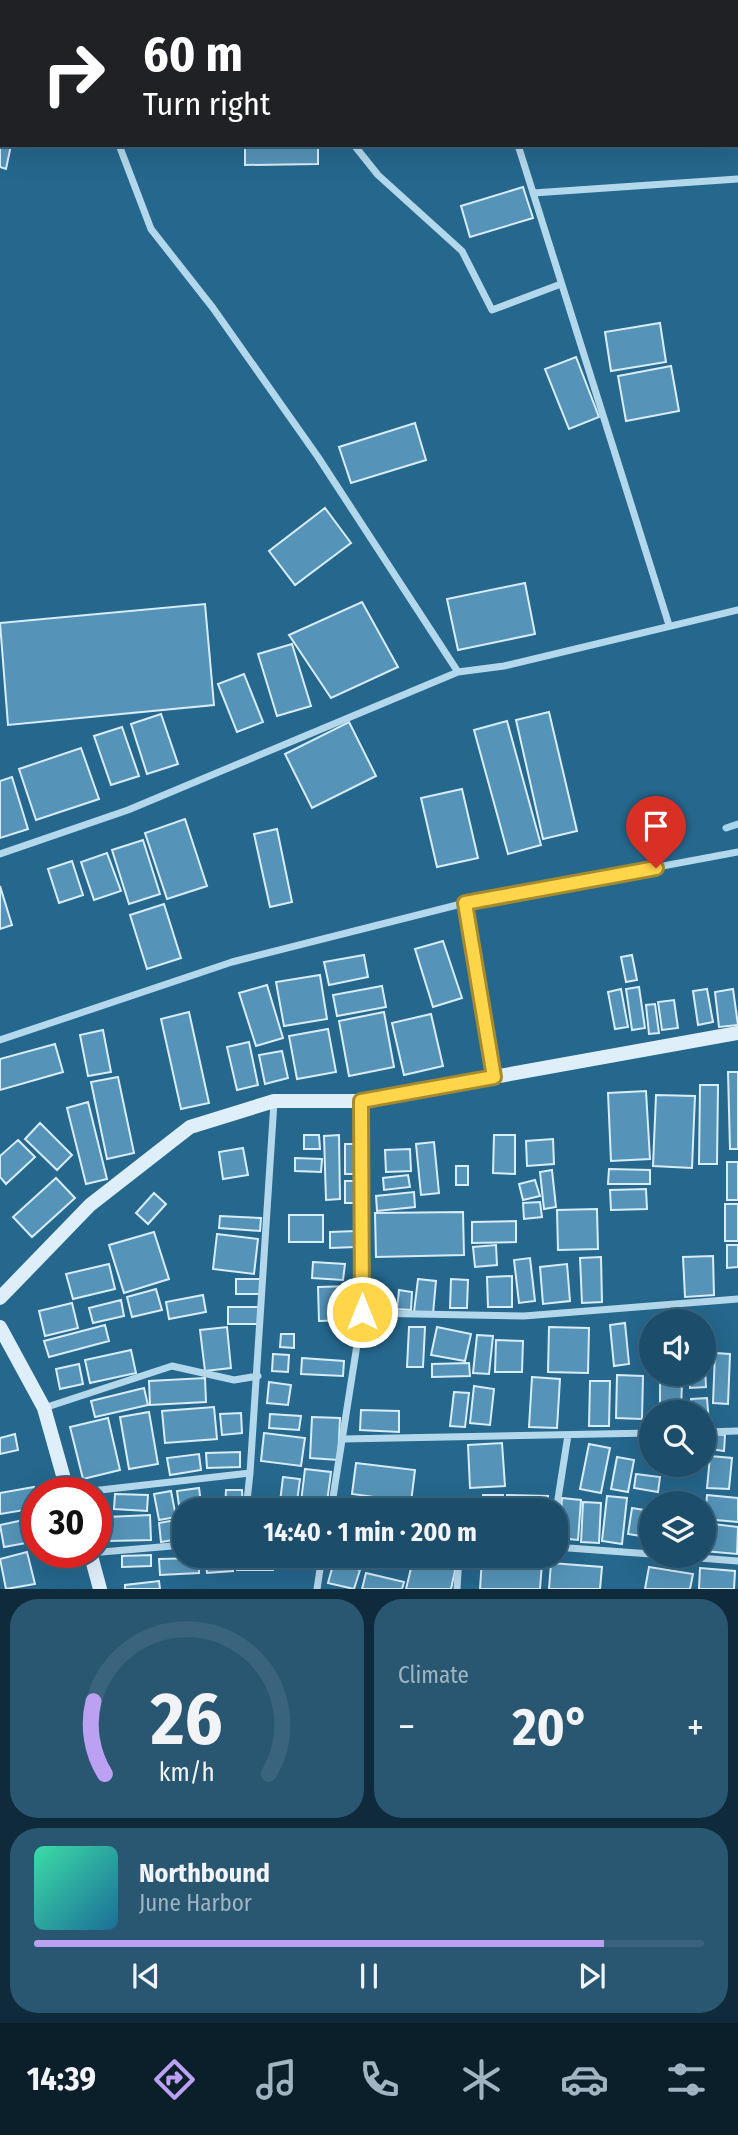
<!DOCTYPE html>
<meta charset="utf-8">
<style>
body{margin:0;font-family:"Fira Sans Condensed",sans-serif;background:#295772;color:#f1f3f6;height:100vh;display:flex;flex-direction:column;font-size:26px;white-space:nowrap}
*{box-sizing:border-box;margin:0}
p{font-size:23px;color:#a0b4c1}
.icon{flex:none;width:38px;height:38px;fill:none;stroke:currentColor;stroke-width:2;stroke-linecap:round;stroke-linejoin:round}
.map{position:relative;height:1589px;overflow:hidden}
.sheet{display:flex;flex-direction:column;gap:10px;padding:10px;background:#0f2a3a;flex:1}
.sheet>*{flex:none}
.banner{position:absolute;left:0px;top:0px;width:738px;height:147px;box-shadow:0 7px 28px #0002,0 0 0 2px #3a647e;background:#202124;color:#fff;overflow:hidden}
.buttons{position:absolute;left:639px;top:1309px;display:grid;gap:14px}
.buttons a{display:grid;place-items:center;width:77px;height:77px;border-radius:50%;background:#1c4d6a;box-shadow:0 7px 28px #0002,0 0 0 2px #3a647e;font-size:35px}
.speed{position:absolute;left:21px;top:1477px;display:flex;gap:14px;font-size:35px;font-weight:700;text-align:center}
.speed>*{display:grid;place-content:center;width:91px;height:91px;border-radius:50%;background:#1c4d6a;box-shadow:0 7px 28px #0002,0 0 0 2px #3a647e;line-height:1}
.speed .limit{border:10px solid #d22;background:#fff;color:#111}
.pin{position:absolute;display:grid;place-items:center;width:60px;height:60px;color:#fff;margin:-72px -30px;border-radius:50% 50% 50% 0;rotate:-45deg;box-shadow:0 0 7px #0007}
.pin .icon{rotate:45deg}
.me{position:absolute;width:77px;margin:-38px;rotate:0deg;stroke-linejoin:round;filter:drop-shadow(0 0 5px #0008)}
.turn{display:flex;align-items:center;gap:24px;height:147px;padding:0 28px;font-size:32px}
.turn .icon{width:91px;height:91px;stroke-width:2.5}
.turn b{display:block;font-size:49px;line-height:60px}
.big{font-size:52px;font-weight:700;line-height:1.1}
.sheet .widget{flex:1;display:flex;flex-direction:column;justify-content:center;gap:10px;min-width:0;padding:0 24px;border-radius:28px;background:#295772}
.sheet .dial{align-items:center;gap:0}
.dial svg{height:182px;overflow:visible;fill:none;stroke:#3a647e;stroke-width:7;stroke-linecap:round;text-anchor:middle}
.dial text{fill:#f1f3f6;stroke:none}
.song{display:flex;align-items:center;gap:21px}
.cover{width:84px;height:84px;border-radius:10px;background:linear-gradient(135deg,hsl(160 70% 55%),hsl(200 70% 35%))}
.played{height:7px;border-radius:4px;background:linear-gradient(90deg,#bca0f2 85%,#3a647e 85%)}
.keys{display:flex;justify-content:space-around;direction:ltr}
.heat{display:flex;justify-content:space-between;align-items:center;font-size:38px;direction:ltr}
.sheet .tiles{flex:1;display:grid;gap:10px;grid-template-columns:1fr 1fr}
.widget:last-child{grid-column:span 2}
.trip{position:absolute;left:172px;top:1498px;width:396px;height:70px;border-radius:28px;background:#1c4d6a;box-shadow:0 7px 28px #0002,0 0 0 2px #3a647e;font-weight:700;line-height:70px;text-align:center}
.tabs{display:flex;height:112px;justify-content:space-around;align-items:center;background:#0b1f2a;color:#a0b4c1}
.tabs .icon{width:49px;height:49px}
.tabs .on{color:#bca0f2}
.tabs b{font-size:32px;color:#f1f3f6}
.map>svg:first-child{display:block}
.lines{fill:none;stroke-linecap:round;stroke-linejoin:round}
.stream{stroke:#a9d5ec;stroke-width:7}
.building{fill:#5594b8;stroke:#d9edf8;stroke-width:2}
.street{stroke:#b4d8eb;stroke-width:7}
.secondary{stroke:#dfeff9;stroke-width:14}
.route-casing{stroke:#a68a30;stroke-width:18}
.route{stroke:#ffd54a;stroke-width:12}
</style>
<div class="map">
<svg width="738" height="1589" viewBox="0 0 738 1589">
<rect width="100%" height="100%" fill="#25678d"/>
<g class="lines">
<!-- stream -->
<path class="stream" d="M726,828L738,824"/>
</g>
<!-- building -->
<path class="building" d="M0,120L2,145H11L6,169L0,167Z
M245,145H318V164L245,165Z
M523,187L533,218L470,237L461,206Z
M660,323L666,362L611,371L605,332Z
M576,357L599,417L569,429L545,369Z
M671,366L679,411L626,421L618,376Z
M415,423L426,460L351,483L339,447Z
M325,508L351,543L295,585L269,551Z
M525,583L535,634L458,650L447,599Z
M362,602L398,667L331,698L289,635Z
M205,604L214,705L8,725L0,623Z
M292,644L311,706L277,716L258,654Z
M244,674L263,722L237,732L218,684Z
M549,712L577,831L543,839L516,720Z
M161,714L178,764L147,774L131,724Z
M507,721L541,845L508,854L474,730Z
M349,722L376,776L312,808L285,754Z
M122,727L139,776L111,785L94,736Z
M81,748L99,799L36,820L19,769Z
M12,777L28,829L0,838V781Z
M462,789L478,858L437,867L421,798Z
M185,819L207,886L167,899L145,833Z
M277,829L292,902L270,907L254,834Z
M143,840L160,894L129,904L112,850Z
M107,853L121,891L94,900L81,862Z
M72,861L83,895L59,903L48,869Z
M0,886L12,925L0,929Z
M164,904L181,958L147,969L130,915Z
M443,941L462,998L433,1007L415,949Z
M364,955L368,977L329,985L324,962Z
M632,955L637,980L626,982L621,957Z
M320,975L327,1019L284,1026L276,982Z
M267,985L283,1038L256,1046L239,993Z
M382,986L386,1007L337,1016L333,995Z
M639,987L645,1028L632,1030L626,989Z
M621,989L628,1027L615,1029L608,992Z
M707,989L713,1022L698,1025L693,991Z
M733,989L738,1025L719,1027L715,992Z
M674,1000L678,1028L662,1030L658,1002Z
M655,1004L659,1033L649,1034L646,1005Z
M189,1012L209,1103L181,1109L161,1019Z
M384,1012L394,1067L349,1076L339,1021Z
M431,1014L443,1066L404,1075L392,1023Z
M328,1029L336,1072L297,1079L289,1036Z
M103,1030L111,1072L88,1076L80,1035Z
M249,1042L258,1085L237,1090L227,1047Z
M55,1044L63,1072L0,1090V1059Z
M282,1051L288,1078L265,1084L259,1055Z
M728,1072H738V1149H730Z
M118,1077L134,1153L107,1159L91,1082Z
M700,1085H718L717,1164H699Z
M646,1091L650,1159L611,1161L608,1093Z
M656,1095L695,1096L692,1168L653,1166Z
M88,1102L107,1179L86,1184L67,1108Z
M40,1123L72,1155L57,1170L25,1139Z
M304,1135H319L320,1149H304Z
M339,1135L340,1199L326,1200L324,1136Z
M494,1135H515V1174L493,1173Z
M553,1139L554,1164L527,1166L526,1141Z
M18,1140L35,1157L6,1184L0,1177V1156Z
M434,1142L439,1193L421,1195L416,1144Z
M345,1144H356V1174H345Z
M243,1148L248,1175L223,1179L219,1152Z
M410,1149L411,1171L386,1172L385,1150Z
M295,1158L322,1159L321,1172L295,1171Z
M727,1162H738V1200H727Z
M456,1166H468V1185H456Z
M609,1169L650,1170V1184H608Z
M552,1170L556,1207L544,1209L540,1172Z
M408,1175L410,1187L384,1190L383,1178Z
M56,1178L75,1198L32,1237L13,1217Z
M535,1180L540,1196L523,1200L519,1184Z
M345,1181H358V1203H345Z
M646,1189L647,1209L611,1210L610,1190Z
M414,1192L415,1207L377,1211L376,1196Z
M154,1193L166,1204L148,1224L136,1213Z
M540,1202L542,1217L524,1219L523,1203Z
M725,1204H738V1241H725Z
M597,1209L598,1249L558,1250L557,1210Z
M463,1212L464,1255L376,1257L375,1213Z
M289,1215H323V1242H289Z
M220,1216L261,1218L260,1231L219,1228Z
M516,1221V1242L472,1243V1222Z
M356,1231V1247L330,1248V1232Z
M154,1232L169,1279L124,1293L109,1245Z
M217,1234L258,1239L254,1274L213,1269Z
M496,1245L497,1265L475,1267L473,1247Z
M727,1245H738V1267L727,1268Z
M713,1256L714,1295L685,1297L683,1257Z
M601,1257L602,1302L582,1303L580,1258Z
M530,1258L535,1301L519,1303L514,1260Z
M313,1262L345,1264L343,1280L312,1278Z
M109,1264L115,1289L73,1299L66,1274Z
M567,1264L570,1301L543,1304L540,1267Z
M512,1276V1307H488L487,1277Z
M236,1279H260V1294H236Z
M418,1279L436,1281L433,1314L414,1312Z
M451,1279L468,1280L467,1308H450Z
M353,1286V1320L319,1321L318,1287Z
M156,1289L162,1310L132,1317L127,1297Z
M399,1290L412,1292L411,1310L397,1309Z
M203,1295L206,1312L169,1319L166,1302Z
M121,1300L124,1316L93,1323L89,1308Z
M72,1303L78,1328L45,1336L39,1311Z
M228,1307H259V1324H228Z
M625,1323L629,1364L614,1366L610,1325Z
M105,1325L109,1341L49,1357L44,1341Z
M227,1327L231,1368L205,1371L200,1330Z
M409,1327H425L423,1367H407Z
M437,1327L471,1334L465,1361L431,1355Z
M549,1327L589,1328L588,1373L548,1372Z
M281,1334H294V1348L280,1347Z
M477,1335L493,1336L489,1374L473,1373Z
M496,1340L523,1341L522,1372H495Z
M704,1348L706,1387L690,1388V1374H704Z
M131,1350L136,1373L90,1383L85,1360Z
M715,1353L730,1354L728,1404L713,1403Z
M273,1354L289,1355L288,1372L272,1371Z
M302,1358L344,1361L343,1376L301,1374Z
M469,1363L470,1376L432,1377V1364Z
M79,1364L83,1384L60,1389L56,1369Z
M617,1375L643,1376L642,1419L616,1418Z
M532,1377L560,1379L557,1428L529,1427Z
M205,1378L206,1402L150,1405L149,1381Z
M590,1381H610L609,1426H589Z
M660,1381H682L681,1412H660Z
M269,1382L291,1385L288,1405L267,1403Z
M474,1386L494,1389L490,1425L470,1423Z
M144,1388L148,1405L95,1417L91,1401Z
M454,1392L469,1393L465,1427L450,1426Z
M707,1398L709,1423L704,1424V1412H692L691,1399Z
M214,1407L217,1439L165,1443L162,1411Z
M361,1410L399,1411V1432L360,1430Z
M149,1412L158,1464L129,1469L120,1417Z
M241,1413L242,1433L222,1435L220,1414Z
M270,1414L301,1416L299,1430L269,1428Z
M312,1417L340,1418L338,1460L310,1458Z
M108,1418L120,1470L83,1479L70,1427Z
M264,1433L305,1438L301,1466L261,1461Z
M15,1434L18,1450L0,1454V1438Z
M711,1434L725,1435L724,1451L710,1449Z
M502,1443L505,1486L470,1488L468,1445Z
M589,1444L610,1448L601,1493L580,1489Z
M240,1452V1467L207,1468L206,1453Z
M199,1454L201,1470L170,1475L167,1458Z
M710,1456L732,1458L729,1489L707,1488Z
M617,1457L634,1460L628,1492L611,1489Z
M356,1463L415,1470L411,1502L352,1494Z
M305,1469L331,1472L326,1510H300Z
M636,1474L660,1477L658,1492L634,1488Z
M283,1477L300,1479L296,1510H279Z
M34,1487L37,1508L0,1514V1493Z
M199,1488L202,1510H184L183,1534L177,1491Z
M226,1490H242L243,1510H225Z
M171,1491L176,1517L159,1520L154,1494Z
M115,1494L148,1495L147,1511L114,1509Z
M483,1495H503V1510H483Z
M507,1495L548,1496V1510H506Z
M707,1495L738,1498V1522L705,1519Z
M607,1496L627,1498L622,1544L602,1541Z
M659,1496L681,1499V1503H658Z
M562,1498L581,1500L578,1540L559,1538Z
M583,1502L601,1503L599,1543L581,1542Z
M432,1504H449V1510H432Z
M253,1506L270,1507L269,1510H252Z
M632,1508L651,1511L647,1537L628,1534Z
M150,1515L151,1540L108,1541L107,1517Z
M33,1518L37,1541L4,1547L0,1525Z
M176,1520L179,1539L161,1542L159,1523Z
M705,1523L738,1527L737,1554L704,1551Z
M27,1552L35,1584L6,1589L0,1559Z
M151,1555V1566L122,1567V1556Z
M205,1556H232L233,1571L207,1573Z
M236,1556H273V1570H237Z
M414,1556L456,1566L451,1589H406Z
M199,1558V1573L160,1575L159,1559Z
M482,1559L542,1563L540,1589H480Z
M334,1561L360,1570L354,1589L328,1583Z
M551,1563L602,1567L600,1589H549Z
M649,1567L693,1574L690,1589H645Z
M700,1568L735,1571L734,1589H699Z
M366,1573L404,1582L402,1589H362Z
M159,1581L160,1589H125V1585Z"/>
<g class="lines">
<!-- street -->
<path class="street" d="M78,0L79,2
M301,0V2
M470,0L471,2
M588,0V2
M119,145L151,229L213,308L318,457L458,672
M354,145L378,175L462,251L492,310L561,284
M518,145L669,625
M533,193L738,179
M0,854L128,810L458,672L504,666L738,610
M465,903L494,1077
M0,1040L232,962L465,903L738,852
M362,1313L524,1316L738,1299
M44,1408L172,1366L234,1380L258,1376
M704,1432L738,1431
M343,1439L651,1433
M74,1493L250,1473L274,1102
M246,1510L250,1473
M331,1510L362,1313L361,1101
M555,1518L568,1435
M555,1547L651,1554
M90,1553L184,1545
M673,1556L738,1561
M317,1589L322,1556
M457,1589L459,1556"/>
<!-- secondary -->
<path class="secondary" d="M0,1298L90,1205L190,1127L274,1101H361L738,1033
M0,1327L44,1408L68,1493
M90,1552L100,1589"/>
</g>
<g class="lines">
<!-- route casing -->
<g class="route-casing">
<path id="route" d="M362,1312L361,1101L494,1077L465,903L656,868"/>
</g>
<!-- route -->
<use href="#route" class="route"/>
</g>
</svg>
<div class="buttons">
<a><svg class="icon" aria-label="sound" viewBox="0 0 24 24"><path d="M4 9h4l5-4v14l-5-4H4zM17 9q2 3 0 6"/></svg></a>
<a><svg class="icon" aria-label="search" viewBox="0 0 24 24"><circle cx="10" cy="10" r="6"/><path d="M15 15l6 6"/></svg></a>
<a><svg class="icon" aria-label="layers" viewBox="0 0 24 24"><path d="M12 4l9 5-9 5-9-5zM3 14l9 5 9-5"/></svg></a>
</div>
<div class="speed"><div class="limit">30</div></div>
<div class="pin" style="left:656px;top:868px;background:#d93025"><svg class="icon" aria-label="arrive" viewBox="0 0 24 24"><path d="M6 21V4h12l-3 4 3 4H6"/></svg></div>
<svg class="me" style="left:362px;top:1312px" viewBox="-20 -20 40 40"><circle r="17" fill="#ffd54a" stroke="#fff" stroke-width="3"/><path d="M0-11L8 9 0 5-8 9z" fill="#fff"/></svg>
<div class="trip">14:40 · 1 min · 200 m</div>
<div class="banner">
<div class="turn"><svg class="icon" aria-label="right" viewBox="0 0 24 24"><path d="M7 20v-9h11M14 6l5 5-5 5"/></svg><div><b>60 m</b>Turn right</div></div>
</div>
</div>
<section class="sheet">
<div class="tiles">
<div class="widget dial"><svg viewBox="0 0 100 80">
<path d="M14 69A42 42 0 1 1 86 69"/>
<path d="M14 69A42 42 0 0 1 9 37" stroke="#bca0f2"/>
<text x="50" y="56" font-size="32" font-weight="700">26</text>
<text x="50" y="72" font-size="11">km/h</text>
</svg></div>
<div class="widget"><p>Climate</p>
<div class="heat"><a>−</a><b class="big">20°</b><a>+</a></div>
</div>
<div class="widget">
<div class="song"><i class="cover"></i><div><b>Northbound</b><p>June Harbor</p></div></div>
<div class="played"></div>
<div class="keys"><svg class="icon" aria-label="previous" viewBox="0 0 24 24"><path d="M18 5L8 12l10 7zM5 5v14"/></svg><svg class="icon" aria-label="pause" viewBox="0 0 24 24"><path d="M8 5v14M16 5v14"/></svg><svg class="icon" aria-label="next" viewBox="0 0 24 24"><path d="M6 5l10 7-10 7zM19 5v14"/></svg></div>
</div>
</div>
</section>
<nav class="tabs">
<b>14:39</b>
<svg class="icon on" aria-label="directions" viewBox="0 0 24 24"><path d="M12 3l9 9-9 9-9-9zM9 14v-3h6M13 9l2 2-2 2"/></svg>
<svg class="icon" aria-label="music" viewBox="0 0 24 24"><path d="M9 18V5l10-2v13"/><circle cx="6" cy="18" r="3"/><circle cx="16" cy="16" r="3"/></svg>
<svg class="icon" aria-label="phone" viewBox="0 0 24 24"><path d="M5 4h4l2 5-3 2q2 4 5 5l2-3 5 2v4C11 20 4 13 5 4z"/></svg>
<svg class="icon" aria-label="climate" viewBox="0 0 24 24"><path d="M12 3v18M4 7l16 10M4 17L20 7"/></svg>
<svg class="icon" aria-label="car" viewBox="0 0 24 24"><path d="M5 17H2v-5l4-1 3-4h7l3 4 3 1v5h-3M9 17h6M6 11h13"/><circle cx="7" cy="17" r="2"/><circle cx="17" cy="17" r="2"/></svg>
<svg class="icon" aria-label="filters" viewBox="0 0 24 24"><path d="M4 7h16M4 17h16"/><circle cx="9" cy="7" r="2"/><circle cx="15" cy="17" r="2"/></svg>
</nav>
